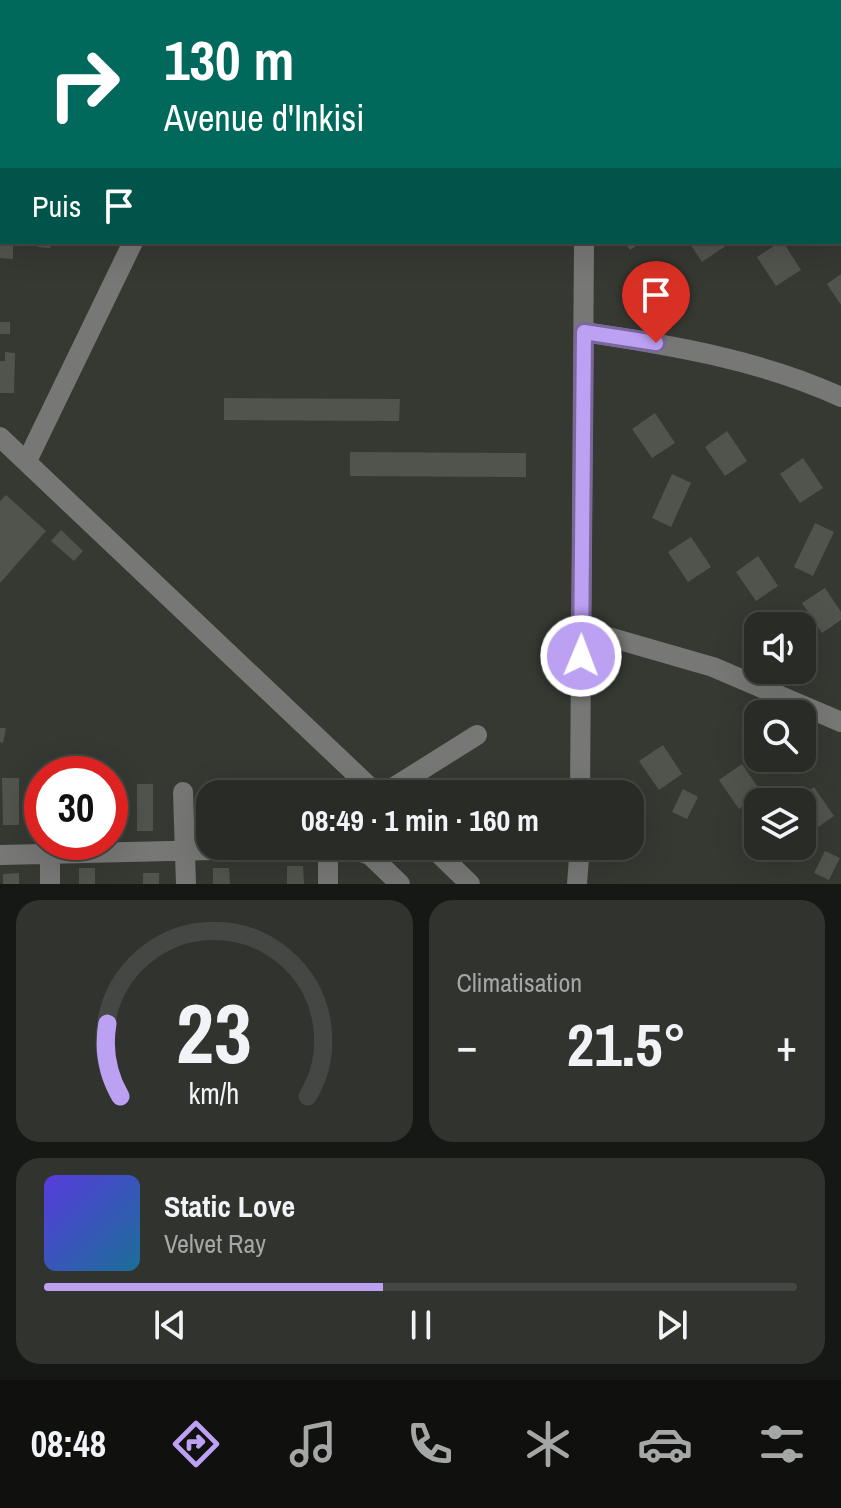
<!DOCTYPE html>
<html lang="fr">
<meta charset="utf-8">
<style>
body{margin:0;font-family:"Archivo Narrow",sans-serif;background:#30332e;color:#f1f3f6;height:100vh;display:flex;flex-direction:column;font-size:30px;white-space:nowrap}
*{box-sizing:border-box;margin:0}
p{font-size:26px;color:#a5a7a7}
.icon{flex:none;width:44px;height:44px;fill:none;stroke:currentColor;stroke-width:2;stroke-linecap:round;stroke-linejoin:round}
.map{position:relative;height:884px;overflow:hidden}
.details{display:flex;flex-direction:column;gap:16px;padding:16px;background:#161815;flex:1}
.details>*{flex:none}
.guide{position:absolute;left:0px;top:0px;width:842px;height:244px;box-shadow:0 8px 32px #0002,0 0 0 2px #444743;background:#00695c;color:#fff;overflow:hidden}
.tools{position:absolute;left:744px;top:612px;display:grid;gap:16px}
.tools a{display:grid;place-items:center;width:72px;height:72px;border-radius:16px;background:#282b26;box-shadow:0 8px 32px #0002,0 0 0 2px #444743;font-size:40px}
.speed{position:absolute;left:24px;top:756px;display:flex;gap:16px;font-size:40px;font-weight:700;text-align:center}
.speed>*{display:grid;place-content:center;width:104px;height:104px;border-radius:50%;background:#282b26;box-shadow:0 8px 32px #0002,0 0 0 2px #444743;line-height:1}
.speed .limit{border:12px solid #d22;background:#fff;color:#111}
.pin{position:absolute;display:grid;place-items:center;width:68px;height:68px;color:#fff;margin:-82px -34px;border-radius:50% 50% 50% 0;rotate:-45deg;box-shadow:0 0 8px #0007}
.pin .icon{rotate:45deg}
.me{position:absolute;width:88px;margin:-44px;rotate:1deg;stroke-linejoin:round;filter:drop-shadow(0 0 6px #0008)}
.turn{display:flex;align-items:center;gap:28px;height:168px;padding:0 32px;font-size:36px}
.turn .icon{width:104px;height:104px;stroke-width:2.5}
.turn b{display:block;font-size:56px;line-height:68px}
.then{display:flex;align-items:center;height:76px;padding:0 32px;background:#0003;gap:16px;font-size:30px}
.big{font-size:60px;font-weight:800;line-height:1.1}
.details .card{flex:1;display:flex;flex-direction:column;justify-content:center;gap:12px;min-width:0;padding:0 28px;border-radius:24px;background:#30332e}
.details .dial{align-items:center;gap:0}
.dial svg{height:208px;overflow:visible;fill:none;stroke:#444743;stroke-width:7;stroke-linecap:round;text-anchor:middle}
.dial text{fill:#f1f3f6;stroke:none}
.song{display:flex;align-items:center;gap:24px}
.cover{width:96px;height:96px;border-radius:12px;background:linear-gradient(135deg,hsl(250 70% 55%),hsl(200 70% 35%))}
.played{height:8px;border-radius:4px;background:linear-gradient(90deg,#bca0f2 45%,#444743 45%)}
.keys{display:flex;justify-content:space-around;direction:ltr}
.heat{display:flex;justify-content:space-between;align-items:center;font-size:44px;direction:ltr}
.details .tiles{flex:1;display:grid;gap:16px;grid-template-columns:1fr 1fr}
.card:last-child{grid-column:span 2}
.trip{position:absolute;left:196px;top:780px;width:448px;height:80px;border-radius:24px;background:#282b26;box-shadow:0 8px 32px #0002,0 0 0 2px #444743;font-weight:800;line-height:80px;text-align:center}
.tabs{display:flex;height:128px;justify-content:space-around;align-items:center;background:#10110f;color:#a5a7a7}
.tabs .icon{width:56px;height:56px}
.tabs .on{color:#bca0f2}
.tabs b{font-size:36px;color:#f1f3f6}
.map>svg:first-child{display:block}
.building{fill:#51544d}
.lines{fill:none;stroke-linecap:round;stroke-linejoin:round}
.minor{stroke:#777875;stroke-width:20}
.route-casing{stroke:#7a689d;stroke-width:20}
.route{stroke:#bca0f2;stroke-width:14}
</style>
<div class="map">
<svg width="841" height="884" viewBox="0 0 841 884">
<rect width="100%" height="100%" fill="#363932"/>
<!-- building -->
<path class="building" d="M0,242H13V259L0,258Z
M39,242H51L50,248L38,247Z
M624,242H642L630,250Z
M689,242H725L727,245L702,262Z
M780,242H783L801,270L776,286L757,257Z
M841,274V305L827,284Z
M0,322H10V334H0Z
M5,352L15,353L14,393H0V361H5Z
M224,398L400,399L399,421L224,420Z
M655,413L675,443L652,458L632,429Z
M727,431L747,461L725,476L705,447Z
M350,452L526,453V477L350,476Z
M803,458L823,488L800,503L780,474Z
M672,474L691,483L671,527L652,518Z
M6,495L46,531L0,583V501Z
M815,523L834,532L813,576L794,567Z
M61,530L83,551L74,561L51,541Z
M691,537L711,567L688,582L668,552Z
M758,556L778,586L756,601L736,572Z
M825,588L841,612V620L822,633L802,603Z
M0,728H6L3,743L0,742Z
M663,745L682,774L659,790L639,761Z
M742,764L762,793L739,809L719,780Z
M2,778H19V825H3Z
M296,779V794H280V780Z
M227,780V794H211V781Z
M137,784H153V831H137Z
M814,787L834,816L811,832L802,819V802H792Z
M683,789L698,797L687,819L672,812Z
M825,851L840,858L829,880L814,873Z
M287,866H303L304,884H287Z
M79,868H95V884H79Z
M213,868H229L230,884H213Z
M19,873V884H3V874Z
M143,873H159V884H143Z"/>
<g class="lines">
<!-- minor -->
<path class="minor" d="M224,2V0
M586,2V0
M840,83L841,84
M584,332C670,345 761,360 841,397
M0,437L377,794
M27,461L133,242
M581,629L713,667L841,722
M183,792L186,884
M383,794L477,735
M580,794L584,242
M50,844V884
M431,846L470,884
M328,847V884
M0,855L346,847L370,855L400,884
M577,884L580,846"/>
</g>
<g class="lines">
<!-- route casing -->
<g class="route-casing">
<path id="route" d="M581,656L584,332L656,343"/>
</g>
<!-- route -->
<use href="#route" class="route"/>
</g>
</svg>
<div class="tools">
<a><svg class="icon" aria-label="sound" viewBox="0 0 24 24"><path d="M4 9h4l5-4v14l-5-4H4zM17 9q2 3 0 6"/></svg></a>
<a><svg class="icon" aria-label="search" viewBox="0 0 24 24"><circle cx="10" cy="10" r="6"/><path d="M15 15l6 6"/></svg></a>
<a><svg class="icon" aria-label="layers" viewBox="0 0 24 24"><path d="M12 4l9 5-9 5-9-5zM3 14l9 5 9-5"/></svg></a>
</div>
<div class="speed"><div class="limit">30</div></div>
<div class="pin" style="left:656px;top:343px;background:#d93025"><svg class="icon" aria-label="arrive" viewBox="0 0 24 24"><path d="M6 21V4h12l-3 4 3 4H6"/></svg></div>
<svg class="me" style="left:581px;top:656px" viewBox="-20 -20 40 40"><circle r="17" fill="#bca0f2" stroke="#fff" stroke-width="3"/><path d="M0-11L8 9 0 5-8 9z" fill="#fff"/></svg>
<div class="trip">08:49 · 1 min · 160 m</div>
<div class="guide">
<div class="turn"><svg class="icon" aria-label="right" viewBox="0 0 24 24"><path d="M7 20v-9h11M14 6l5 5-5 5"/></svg><div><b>130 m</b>Avenue d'Inkisi</div></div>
<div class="then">Puis<svg class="icon" aria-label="arrive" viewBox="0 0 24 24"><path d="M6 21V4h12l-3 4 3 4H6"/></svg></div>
</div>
</div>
<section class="details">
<div class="tiles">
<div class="card dial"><svg viewBox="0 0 100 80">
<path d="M14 69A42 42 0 1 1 86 69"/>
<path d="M14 69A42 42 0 0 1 9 41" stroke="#bca0f2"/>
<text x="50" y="56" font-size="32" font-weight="700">23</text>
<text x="50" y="72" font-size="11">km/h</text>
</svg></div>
<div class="card"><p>Climatisation</p>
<div class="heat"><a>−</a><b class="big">21.5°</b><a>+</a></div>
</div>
<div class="card">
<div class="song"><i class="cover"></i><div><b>Static Love</b><p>Velvet Ray</p></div></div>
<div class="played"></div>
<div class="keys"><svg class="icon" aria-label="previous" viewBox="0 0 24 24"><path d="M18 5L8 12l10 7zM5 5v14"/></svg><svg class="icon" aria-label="pause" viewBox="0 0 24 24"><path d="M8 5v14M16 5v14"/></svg><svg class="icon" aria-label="next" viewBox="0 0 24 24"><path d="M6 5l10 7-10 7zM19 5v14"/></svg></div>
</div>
</div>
</section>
<nav class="tabs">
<b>08:48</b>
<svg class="icon on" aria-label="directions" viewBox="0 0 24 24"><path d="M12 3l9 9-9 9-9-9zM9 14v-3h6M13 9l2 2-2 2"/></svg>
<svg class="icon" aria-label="music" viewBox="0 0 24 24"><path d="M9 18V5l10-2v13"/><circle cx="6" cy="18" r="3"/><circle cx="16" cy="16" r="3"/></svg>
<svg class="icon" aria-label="phone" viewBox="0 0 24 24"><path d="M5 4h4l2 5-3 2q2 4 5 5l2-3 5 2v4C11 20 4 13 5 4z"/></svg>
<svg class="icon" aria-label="climate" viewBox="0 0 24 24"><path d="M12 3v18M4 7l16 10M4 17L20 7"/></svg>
<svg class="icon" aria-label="car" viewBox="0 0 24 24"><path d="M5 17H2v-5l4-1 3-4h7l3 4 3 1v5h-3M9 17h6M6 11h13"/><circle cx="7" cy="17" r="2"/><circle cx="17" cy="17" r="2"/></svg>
<svg class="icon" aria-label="filters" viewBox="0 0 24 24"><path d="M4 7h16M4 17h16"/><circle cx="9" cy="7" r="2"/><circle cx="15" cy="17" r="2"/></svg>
</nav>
